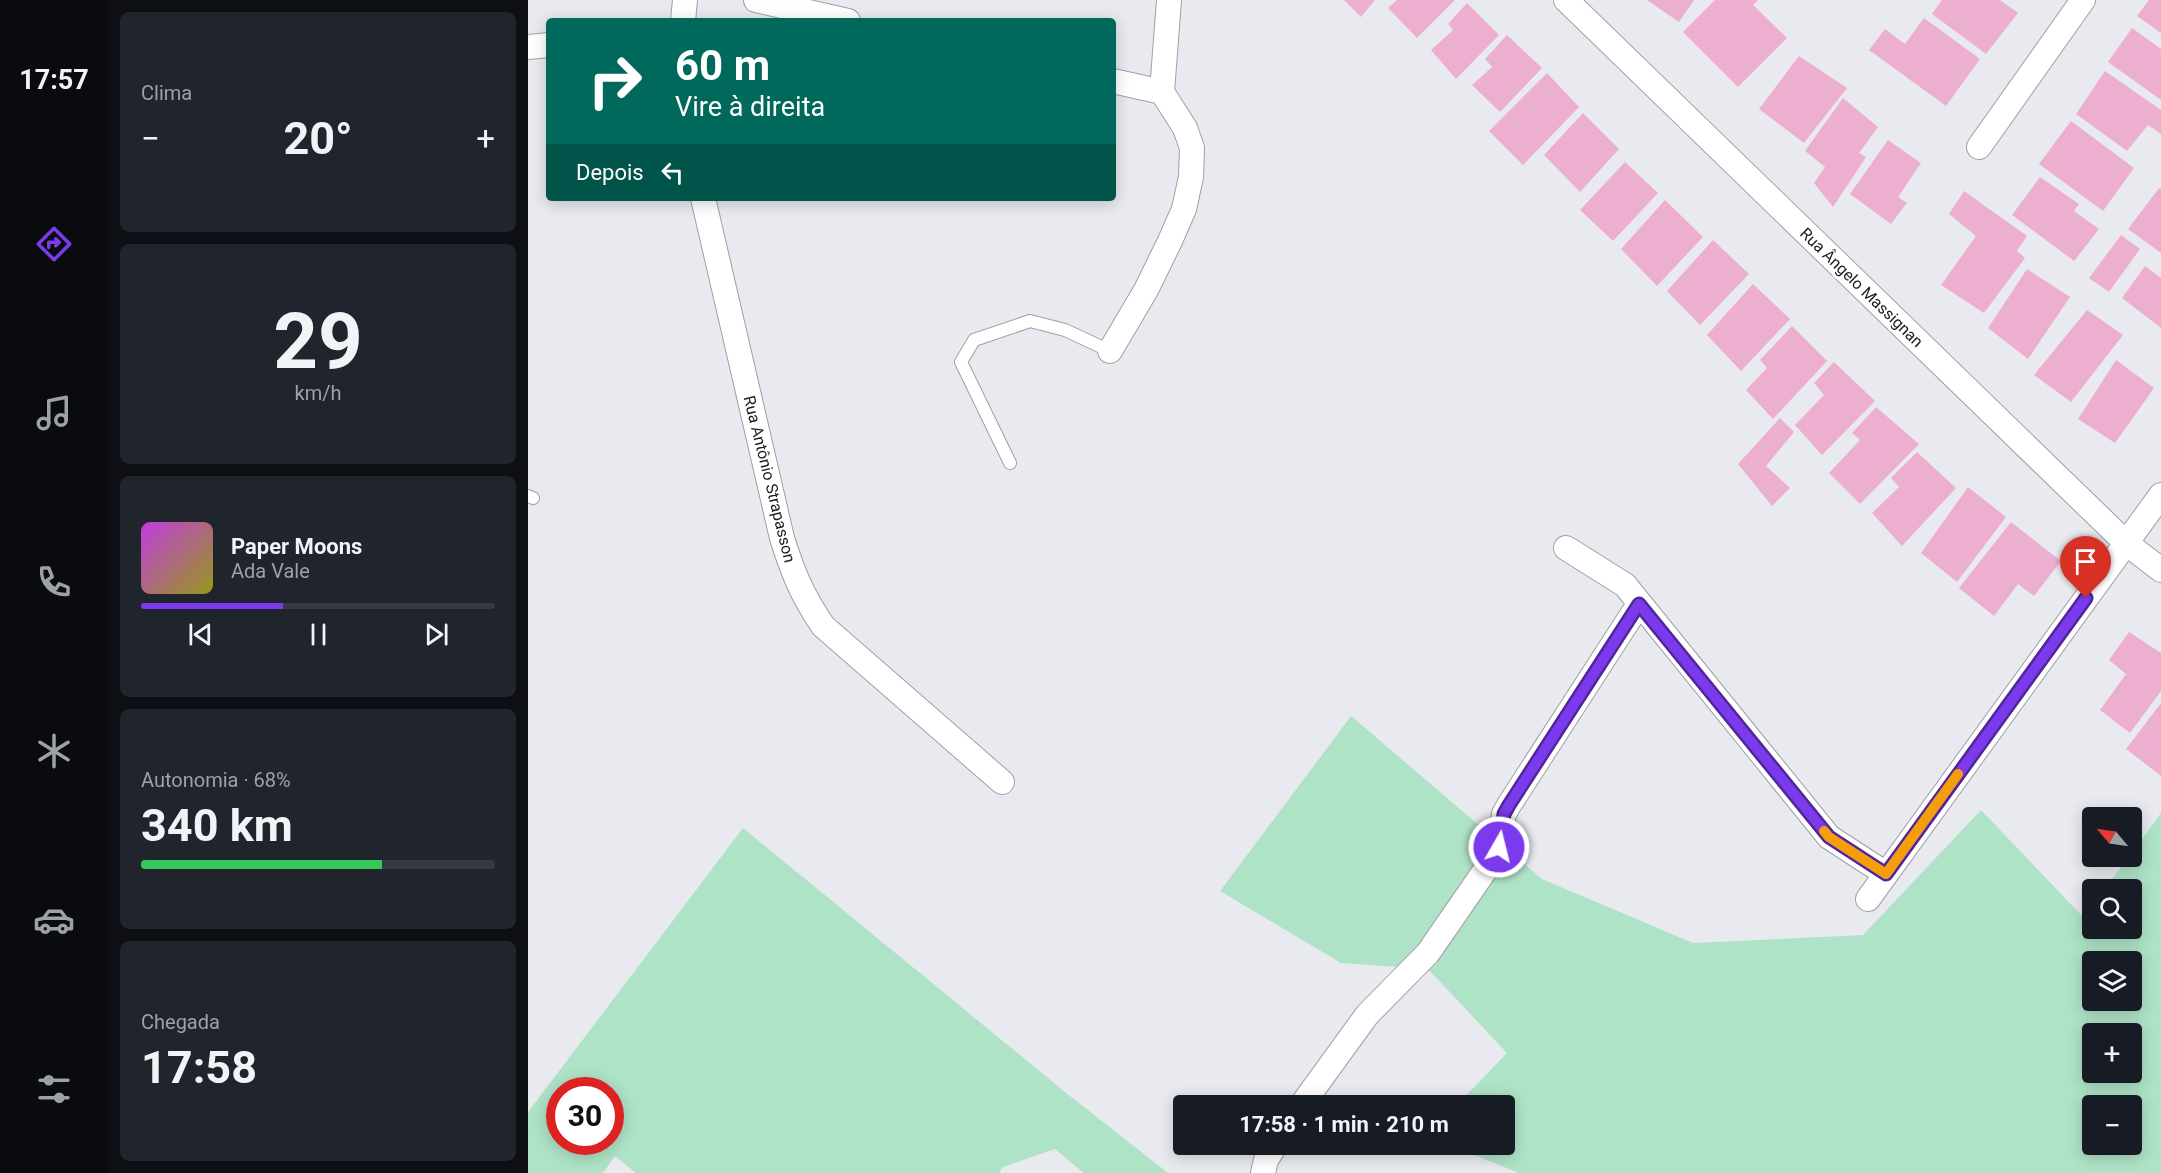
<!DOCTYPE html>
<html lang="pt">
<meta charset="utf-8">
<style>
body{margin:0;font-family:Roboto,sans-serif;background:#20242c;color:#f1f3f6;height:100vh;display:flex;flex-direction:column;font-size:22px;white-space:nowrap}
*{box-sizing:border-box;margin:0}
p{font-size:20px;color:#9ea1a6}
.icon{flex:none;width:33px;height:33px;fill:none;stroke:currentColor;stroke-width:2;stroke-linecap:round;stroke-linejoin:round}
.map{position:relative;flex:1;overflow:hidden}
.details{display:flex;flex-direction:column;gap:12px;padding:12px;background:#0d0f14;width:420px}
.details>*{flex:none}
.banner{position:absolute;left:18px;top:18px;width:570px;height:183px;border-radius:6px;box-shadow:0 3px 15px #0003;background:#00695c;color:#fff;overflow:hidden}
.needle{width:39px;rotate:299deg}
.tools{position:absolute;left:1554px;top:807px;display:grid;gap:12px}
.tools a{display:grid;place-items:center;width:60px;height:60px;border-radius:6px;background:#171b24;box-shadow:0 3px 15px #0003;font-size:30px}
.speed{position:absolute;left:18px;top:1077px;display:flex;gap:12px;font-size:30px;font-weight:700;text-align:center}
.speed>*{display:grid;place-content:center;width:78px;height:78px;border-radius:50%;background:#171b24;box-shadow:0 3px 15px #0003;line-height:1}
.speed .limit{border:9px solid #d22;background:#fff;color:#111}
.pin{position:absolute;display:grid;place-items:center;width:51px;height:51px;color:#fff;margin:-62px -26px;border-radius:50% 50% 50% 0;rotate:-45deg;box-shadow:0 0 6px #0007}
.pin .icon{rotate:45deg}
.me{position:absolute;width:66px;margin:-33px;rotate:8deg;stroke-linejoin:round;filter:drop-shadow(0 0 4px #0008)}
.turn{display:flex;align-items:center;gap:21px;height:126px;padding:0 30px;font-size:27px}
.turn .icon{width:78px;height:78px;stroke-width:2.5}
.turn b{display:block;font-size:42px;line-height:51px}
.then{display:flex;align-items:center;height:57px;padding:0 30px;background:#0003;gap:12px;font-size:22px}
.big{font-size:45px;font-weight:700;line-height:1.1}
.details .card{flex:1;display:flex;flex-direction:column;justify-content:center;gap:9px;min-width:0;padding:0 21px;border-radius:9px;background:#20242c}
.details .dial{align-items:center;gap:0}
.dial b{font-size:78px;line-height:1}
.song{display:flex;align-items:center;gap:18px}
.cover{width:72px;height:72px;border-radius:9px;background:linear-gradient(135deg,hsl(290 70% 55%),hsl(60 70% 35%))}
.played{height:6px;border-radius:3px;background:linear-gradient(90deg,#7c3aed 40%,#363941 40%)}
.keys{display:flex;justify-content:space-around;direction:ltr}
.heat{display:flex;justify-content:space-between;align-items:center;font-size:33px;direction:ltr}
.charge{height:9px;border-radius:4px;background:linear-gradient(90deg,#34c759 68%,#363941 0)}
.trip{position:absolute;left:645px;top:1095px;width:342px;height:60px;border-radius:6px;background:#171b24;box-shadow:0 3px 15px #0003;font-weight:700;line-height:60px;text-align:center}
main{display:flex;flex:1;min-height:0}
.tab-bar{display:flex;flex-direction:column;width:108px;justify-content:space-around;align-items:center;background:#090b0e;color:#9ea1a6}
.tab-bar .icon{width:42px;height:42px}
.tab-bar .on{color:#7c3aed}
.tab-bar b{font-size:27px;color:#f1f3f6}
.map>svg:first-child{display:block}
.green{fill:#afe3c7;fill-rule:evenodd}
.building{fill:#ecafd0}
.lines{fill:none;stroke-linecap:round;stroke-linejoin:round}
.lane-casing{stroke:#9fa0a5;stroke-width:14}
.street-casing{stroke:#9fa0a5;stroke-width:26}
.lane{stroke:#fff;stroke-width:12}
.street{stroke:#fff;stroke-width:24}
.route-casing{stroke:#51269a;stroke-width:15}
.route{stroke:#7c3aed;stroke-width:10}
.slow{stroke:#f59e0b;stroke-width:10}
.labels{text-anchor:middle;stroke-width:6;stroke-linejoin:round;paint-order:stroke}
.street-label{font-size:16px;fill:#1c1c1e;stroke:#fff}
</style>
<main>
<nav class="tab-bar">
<b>17:57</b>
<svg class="icon on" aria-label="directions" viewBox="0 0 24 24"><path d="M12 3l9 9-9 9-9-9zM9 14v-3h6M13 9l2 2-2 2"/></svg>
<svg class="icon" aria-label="music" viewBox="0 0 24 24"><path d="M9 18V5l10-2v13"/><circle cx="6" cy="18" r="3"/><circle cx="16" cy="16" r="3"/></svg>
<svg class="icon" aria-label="phone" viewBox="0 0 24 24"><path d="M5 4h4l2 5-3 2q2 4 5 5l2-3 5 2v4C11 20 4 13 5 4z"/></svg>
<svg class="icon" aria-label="climate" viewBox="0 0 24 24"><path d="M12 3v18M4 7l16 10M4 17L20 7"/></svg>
<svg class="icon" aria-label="car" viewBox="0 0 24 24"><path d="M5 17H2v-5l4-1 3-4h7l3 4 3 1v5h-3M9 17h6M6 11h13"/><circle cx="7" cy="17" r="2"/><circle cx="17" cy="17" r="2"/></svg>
<svg class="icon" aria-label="filters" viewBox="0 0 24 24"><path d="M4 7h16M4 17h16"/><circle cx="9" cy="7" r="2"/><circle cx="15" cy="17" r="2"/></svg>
</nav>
<section class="details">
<div class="card"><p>Clima</p>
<div class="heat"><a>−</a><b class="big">20°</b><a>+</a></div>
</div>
<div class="card dial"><b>29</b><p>km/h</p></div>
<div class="card">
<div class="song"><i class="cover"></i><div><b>Paper Moons</b><p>Ada Vale</p></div></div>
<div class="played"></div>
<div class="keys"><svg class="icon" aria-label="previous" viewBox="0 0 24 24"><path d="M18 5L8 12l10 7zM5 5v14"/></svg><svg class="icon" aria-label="pause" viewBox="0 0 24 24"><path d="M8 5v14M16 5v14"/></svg><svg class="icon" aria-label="next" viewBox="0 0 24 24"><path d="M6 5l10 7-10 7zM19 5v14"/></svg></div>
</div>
<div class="card"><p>Autonomia · 68%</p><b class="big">340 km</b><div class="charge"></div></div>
<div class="card"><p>Chegada</p><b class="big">17:58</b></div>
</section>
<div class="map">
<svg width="1633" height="1173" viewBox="0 0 1633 1173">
<rect width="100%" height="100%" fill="#e9eaef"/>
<!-- green -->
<path class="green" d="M823,716L1014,879L1165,943L1335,935L1453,810L1555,917L1564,905V928H1604V890L1576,889L1601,857L1604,856V853L1633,813V1173H991L921,1145L976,1144V1106L929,1105L979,1053L900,969L813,963L692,891ZM1564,962H1604V1000H1564ZM1564,1034H1604V1072H1564ZM1564,1106H1604V1144H1564Z
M215,828L542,1096L640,1173H556L527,1149L475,1167L471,1173H108L87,1156L75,1173H0V1112ZM32,1090H82V1142H32Z"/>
<!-- building -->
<path class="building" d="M816,0H847L833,17Z
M869,0H927L889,38L860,8Z
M1119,0H1166L1151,22Z
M1187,0H1230L1225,5L1259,38L1210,87L1155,32Z
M1414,0H1472L1490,13L1458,54L1404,14Z
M1621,0H1633V33L1609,16Z
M939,3L971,35L928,79L903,50L925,30L920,24Z
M1396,18L1452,59L1418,106L1341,50L1357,29L1377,44Z
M1604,28L1633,49V100L1580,62Z
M979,35L1014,68L972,112L944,85L964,67L957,59Z
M1271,56L1319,88L1276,143L1231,109Z
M1577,71L1633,110V134L1620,125L1599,151L1548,114Z
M1019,73L1051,107L995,165L961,131Z
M1315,98L1350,127L1331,153L1338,157L1305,207L1286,183L1297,167L1277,151Z
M1055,113L1091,149L1052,192L1016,155Z
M1543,121L1606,168L1575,211L1511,164Z
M1360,140L1393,163L1370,197L1379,203L1363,224L1322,194Z
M1097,162L1130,193L1085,241L1052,210Z
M1512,177L1551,204L1546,211L1571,229L1546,261L1484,215Z
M1631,188L1633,189V253L1600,229Z
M1436,191L1499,236L1489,251L1497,258L1456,313L1413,285L1448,236L1421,214Z
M1137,200L1175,237L1129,286L1093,249Z
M1593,235L1612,249L1581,292L1561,278Z
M1185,240L1221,274L1172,325L1139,291Z
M1617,266L1633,278V328L1594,298Z
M1499,269L1542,297L1500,359L1460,328Z
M1225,284L1262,319L1213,371L1179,335Z
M1559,310L1595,335L1543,402L1506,375Z
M1264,326L1299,361L1245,419L1218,390L1239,368L1232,360Z
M1588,360L1626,388L1587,443L1550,419Z
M1306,362L1347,401L1294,455L1267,425L1296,395L1286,383Z
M1348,407L1391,444L1332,504L1301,473L1332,440L1324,433Z
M1252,418L1266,432L1238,466L1262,488L1244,506L1210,464Z
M1389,452L1428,488L1374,546L1344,513L1371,487L1363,478Z
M1440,487L1478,517L1429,582L1393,553Z
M1483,522L1533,561L1506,596L1490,584L1466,616L1431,588Z
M1601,632L1633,653V691L1602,733L1572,710L1598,674L1581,660Z
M1633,703V776L1598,749Z"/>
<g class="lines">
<!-- lane casing -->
<g class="lane-casing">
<path id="lane" d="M482,463L433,362L446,340L502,321L537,330L582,351
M0,496L5,498"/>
</g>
<!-- street casing -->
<g class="street-casing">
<path id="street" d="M228,0L320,21
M1038,0L1598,543L1633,570
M155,21L157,0
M0,47L21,45
M585,81L634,92
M1451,147L1555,0
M175,198L254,538C265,573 274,595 295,626L474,782
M582,351L618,290L642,241L656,209L663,177L664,148L657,128L634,92L641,0
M1038,548L1097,585L1301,837L1358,874
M1340,899L1633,495
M773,1106L839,1015L900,953L969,853L976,814L981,805L1111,604
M735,1173L738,1160L748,1144"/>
</g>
<!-- lane -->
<use href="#lane" class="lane"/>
<!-- street -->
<use href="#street" class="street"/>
</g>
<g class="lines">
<!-- route casing -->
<g class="route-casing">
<path id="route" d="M971,847L976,814L981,805L1111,604L1301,837L1358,874L1558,598"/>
</g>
<!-- route -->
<use href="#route" class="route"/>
<!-- slow -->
<path class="slow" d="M1296,831L1301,837L1358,874L1430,774"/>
</g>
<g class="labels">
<!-- street labels -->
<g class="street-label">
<text transform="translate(1334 287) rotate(44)" y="6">Rua Ângelo Massignan</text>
<text transform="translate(242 479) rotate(76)" y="6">Rua Antônio Strapasson</text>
</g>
</g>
</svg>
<div class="tools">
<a><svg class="needle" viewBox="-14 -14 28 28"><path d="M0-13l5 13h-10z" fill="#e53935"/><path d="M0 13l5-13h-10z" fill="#9ea1a6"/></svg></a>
<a><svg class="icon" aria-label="search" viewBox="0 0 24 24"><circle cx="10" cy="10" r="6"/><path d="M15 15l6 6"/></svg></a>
<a><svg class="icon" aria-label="layers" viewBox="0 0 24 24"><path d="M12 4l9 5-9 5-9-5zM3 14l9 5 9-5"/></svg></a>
<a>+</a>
<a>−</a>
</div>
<div class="speed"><div class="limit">30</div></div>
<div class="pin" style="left:1558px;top:598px;background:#d93025"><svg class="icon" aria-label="arrive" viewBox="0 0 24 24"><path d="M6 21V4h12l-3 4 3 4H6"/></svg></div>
<svg class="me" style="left:971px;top:847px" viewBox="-20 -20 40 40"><circle r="17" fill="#7c3aed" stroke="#fff" stroke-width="3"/><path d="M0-11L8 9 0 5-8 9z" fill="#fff"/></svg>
<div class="trip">17:58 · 1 min · 210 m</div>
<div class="banner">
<div class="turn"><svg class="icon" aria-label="right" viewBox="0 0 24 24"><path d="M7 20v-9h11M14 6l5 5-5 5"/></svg><div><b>60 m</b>Vire à direita</div></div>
<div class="then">Depois<svg class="icon" aria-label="left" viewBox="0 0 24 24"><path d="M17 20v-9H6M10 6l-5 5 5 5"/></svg></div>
</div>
</div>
</main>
